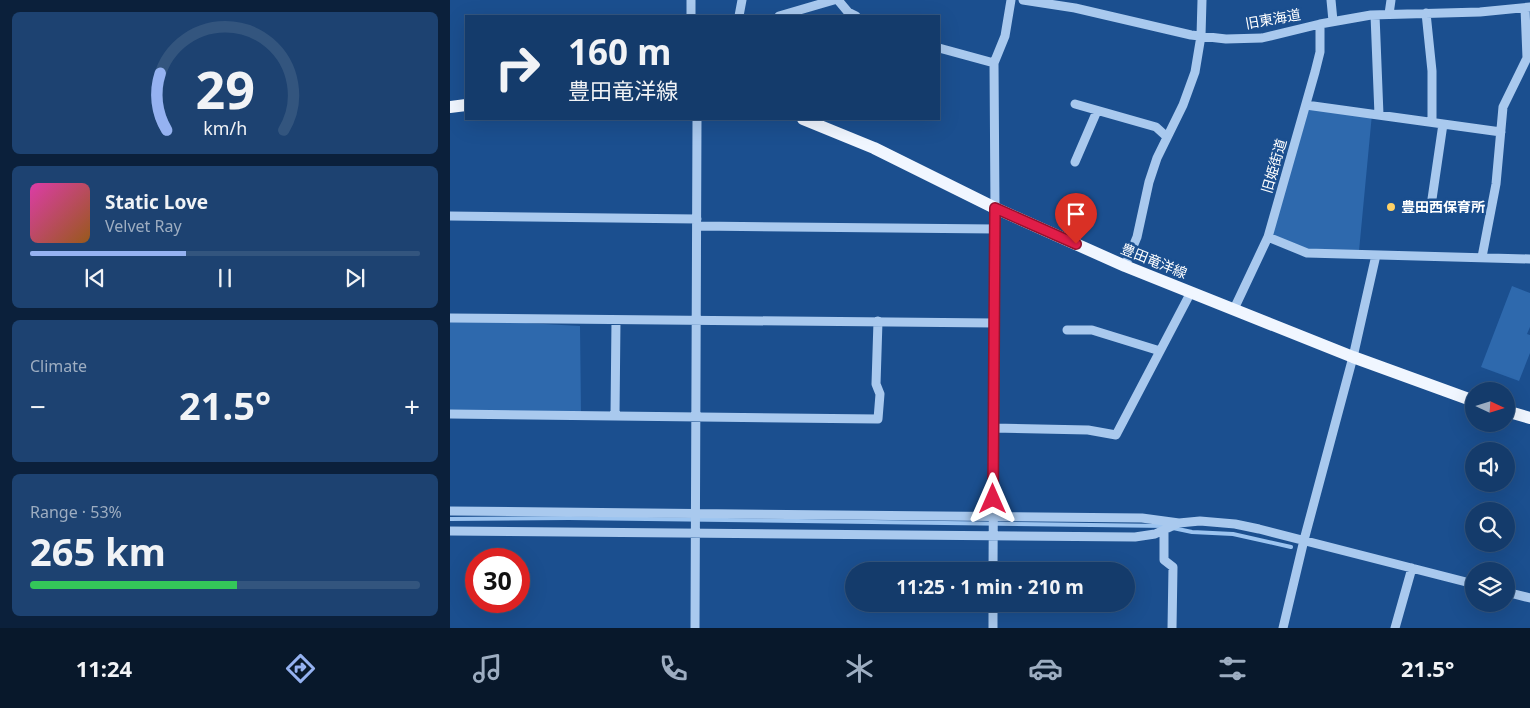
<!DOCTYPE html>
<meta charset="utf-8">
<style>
body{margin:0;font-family:"Noto Sans","Noto Sans JP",sans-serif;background:#1d4271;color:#f1f3f6;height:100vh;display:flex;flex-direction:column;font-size:19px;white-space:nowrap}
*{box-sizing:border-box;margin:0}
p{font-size:16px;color:#9dadc1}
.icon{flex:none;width:28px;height:28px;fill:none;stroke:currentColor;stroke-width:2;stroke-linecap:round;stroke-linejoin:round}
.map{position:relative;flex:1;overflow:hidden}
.panel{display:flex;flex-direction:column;gap:12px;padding:12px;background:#0b203b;width:450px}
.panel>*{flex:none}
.hud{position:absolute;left:15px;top:15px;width:475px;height:105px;border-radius:0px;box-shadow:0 5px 20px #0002,0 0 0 1px #33557e;background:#143b6b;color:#f1f3f6;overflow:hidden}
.needle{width:32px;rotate:94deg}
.buttons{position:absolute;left:1015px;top:382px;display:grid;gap:10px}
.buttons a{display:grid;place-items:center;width:50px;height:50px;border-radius:50%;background:#143b6b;box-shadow:0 5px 20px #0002,0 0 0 1px #33557e;font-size:25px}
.speed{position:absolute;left:15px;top:548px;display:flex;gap:10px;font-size:25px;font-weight:700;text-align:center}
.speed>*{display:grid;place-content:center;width:65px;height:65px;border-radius:50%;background:#143b6b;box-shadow:0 5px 20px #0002,0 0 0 1px #33557e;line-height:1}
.speed .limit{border:8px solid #d22;background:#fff;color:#111}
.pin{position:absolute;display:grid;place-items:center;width:42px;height:42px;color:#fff;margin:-51px -21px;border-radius:50% 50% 50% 0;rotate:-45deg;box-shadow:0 0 5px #0007}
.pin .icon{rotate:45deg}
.me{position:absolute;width:55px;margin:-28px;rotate:0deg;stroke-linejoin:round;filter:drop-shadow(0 0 4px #0008)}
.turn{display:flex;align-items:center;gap:18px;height:105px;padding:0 20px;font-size:22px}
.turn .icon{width:65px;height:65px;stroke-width:2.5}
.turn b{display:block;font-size:35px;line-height:42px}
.big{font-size:38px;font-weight:700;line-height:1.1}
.panel .widget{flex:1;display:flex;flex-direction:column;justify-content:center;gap:8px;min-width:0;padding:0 18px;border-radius:8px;background:#1d4271}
.panel .dial{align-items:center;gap:0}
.dial svg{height:130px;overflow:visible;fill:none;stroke:#33557e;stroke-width:7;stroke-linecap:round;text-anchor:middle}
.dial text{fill:#f1f3f6;stroke:none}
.song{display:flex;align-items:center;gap:15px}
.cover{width:60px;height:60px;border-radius:8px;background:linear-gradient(135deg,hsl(320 70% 55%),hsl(30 70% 35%))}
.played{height:5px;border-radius:2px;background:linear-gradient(90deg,#95b2f1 40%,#33557e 40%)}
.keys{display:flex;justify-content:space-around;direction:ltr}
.heat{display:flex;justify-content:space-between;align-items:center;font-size:28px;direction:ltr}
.charge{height:8px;border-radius:4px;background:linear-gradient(90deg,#34c759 53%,#33557e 0)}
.trip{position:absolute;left:395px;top:562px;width:290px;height:50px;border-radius:25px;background:#143b6b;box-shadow:0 5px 20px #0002,0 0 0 1px #33557e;font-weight:700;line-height:50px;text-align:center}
.menu{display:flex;height:80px;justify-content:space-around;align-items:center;background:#08182b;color:#9dadc1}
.menu .icon{width:35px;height:35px}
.menu .on{color:#95b2f1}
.menu b{font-size:22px;color:#f1f3f6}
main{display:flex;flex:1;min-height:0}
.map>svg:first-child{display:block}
.green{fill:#2e69ad}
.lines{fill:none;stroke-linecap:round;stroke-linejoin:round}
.stream{stroke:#9cc4f0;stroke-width:4}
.minor{stroke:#a9c9ee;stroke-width:9}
.major{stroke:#f0f6ff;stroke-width:12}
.route-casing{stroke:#92132f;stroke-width:12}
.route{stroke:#e11d48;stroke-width:9}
.poi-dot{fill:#ffd166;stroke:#1b4f8f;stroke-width:2}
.labels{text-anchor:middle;stroke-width:5;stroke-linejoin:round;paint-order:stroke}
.street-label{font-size:14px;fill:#fff;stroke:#1b4f8f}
.poi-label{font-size:14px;font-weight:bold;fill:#fff;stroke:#1b4f8f;text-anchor:start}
</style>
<main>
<section class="panel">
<div class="widget dial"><svg viewBox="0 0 100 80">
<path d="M14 69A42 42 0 1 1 86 69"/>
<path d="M14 69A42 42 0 0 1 10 34" stroke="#95b2f1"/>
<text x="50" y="56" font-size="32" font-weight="700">29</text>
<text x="50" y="72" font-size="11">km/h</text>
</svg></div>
<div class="widget">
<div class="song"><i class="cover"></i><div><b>Static Love</b><p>Velvet Ray</p></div></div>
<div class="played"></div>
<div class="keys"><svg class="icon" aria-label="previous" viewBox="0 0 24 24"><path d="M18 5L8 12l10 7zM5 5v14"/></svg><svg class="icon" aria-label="pause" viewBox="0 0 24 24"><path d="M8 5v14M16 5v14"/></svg><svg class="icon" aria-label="next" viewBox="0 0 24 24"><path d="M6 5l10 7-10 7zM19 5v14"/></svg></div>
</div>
<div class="widget"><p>Climate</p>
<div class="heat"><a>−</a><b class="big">21.5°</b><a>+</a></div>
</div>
<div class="widget"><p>Range · 53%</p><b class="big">265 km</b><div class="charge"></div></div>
</section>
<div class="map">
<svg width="1080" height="628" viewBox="0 0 1080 628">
<rect width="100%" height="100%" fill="#1b4f8f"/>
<!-- green -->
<path class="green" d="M856,105L922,114L909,251L858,253L818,237Z
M1062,286L1080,293V327L1077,334L1080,335V353L1069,381L1031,367Z
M0,319L130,326L131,415L0,414Z"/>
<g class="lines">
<!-- stream -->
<path class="stream" d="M0,519L119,518L716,526
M723,528L742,532L783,534L841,547"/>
<!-- minor -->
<path class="minor" d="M388,0L398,12L406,16
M573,0L625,8L741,35L776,39L812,38L870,24L921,15L1030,12L1080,7
M881,0L883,21
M976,13L982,71V122
M939,14L941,0
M925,15L929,115
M241,16V0
M289,16L292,0
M329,16L384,0
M489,48L544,63L545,208L543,571
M544,63L555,36L561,0
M625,104L706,127L717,137
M856,105L1051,132
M625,162L647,111
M982,199L993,124
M0,216L247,219
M247,226L545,229
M818,237L857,253L1080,259
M1032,257L1046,184L1053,107L1077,58L1075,8
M675,266L687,237L699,182L707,158L733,105L745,72L751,36L752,0
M784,309L818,237L865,72L870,52V24
M0,318L544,323
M617,330H642L710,351
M0,414L428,419L430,394L426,384L428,321
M165,415L166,320
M543,428L638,430L666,435L741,292
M0,511L692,518L729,523
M714,530V560L723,567L722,628
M0,531L685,537L705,534L729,523L750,521L785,524L809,529L1024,584
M1056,592L1080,598
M245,628L247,119
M543,628V604
M833,628L854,540L903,357L926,255
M945,628L962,568"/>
<!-- major -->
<path class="major" d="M0,107L16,105
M353,119L424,148L545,208L675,266L903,357L1024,401
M1056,411L1080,418"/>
</g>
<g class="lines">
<!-- route casing -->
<g class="route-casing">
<path id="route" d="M543,499L545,208L626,244"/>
</g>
<!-- route -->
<use href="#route" class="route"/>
</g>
<!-- markers -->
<circle class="poi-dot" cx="941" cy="207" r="5"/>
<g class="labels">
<!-- street labels -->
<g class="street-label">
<text transform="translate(823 19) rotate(-10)" y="5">旧東海道</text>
<text transform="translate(824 166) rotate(-74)" y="5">旧姫街道</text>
<text transform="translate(704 261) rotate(22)" y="5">豊田竜洋線</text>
</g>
<!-- poi labels -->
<g class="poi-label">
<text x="951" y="212">豊田西保育所</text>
</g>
</g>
</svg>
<div class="buttons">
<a><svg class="needle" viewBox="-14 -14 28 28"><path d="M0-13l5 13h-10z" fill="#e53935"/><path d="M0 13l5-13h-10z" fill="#9dadc1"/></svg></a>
<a><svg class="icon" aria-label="sound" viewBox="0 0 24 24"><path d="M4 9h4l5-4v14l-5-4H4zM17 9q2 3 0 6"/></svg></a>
<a><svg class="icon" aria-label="search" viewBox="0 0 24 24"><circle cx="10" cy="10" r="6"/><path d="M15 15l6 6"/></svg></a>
<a><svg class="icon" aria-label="layers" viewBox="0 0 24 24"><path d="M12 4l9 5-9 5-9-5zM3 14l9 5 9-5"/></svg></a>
</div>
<div class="speed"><div class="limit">30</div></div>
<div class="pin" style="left:626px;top:244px;background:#d93025"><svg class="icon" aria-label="arrive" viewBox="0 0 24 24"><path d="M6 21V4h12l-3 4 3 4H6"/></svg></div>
<svg class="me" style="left:543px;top:499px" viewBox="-20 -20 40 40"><path d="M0-17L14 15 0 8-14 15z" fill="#e11d48" stroke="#fff" stroke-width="4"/></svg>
<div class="trip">11:25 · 1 min · 210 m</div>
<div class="hud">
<div class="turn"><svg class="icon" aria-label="right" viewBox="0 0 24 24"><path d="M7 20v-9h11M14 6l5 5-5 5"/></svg><div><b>160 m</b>豊田竜洋線</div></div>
</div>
</div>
</main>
<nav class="menu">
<b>11:24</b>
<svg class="icon on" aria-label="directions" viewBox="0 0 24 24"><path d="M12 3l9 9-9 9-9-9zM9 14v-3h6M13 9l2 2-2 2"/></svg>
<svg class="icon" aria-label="music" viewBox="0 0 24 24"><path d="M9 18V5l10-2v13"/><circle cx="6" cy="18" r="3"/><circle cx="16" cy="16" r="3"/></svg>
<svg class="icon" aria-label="phone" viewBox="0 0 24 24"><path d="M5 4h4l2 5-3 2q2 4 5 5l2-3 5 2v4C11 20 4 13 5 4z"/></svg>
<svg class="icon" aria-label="climate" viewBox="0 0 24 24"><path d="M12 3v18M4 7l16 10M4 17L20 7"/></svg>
<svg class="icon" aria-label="car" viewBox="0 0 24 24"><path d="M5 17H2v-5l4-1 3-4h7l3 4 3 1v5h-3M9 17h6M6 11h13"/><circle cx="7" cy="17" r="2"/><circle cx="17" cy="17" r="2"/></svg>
<svg class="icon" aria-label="filters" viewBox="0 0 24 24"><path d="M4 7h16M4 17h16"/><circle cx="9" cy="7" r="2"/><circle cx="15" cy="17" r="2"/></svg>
<b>21.5°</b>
</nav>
